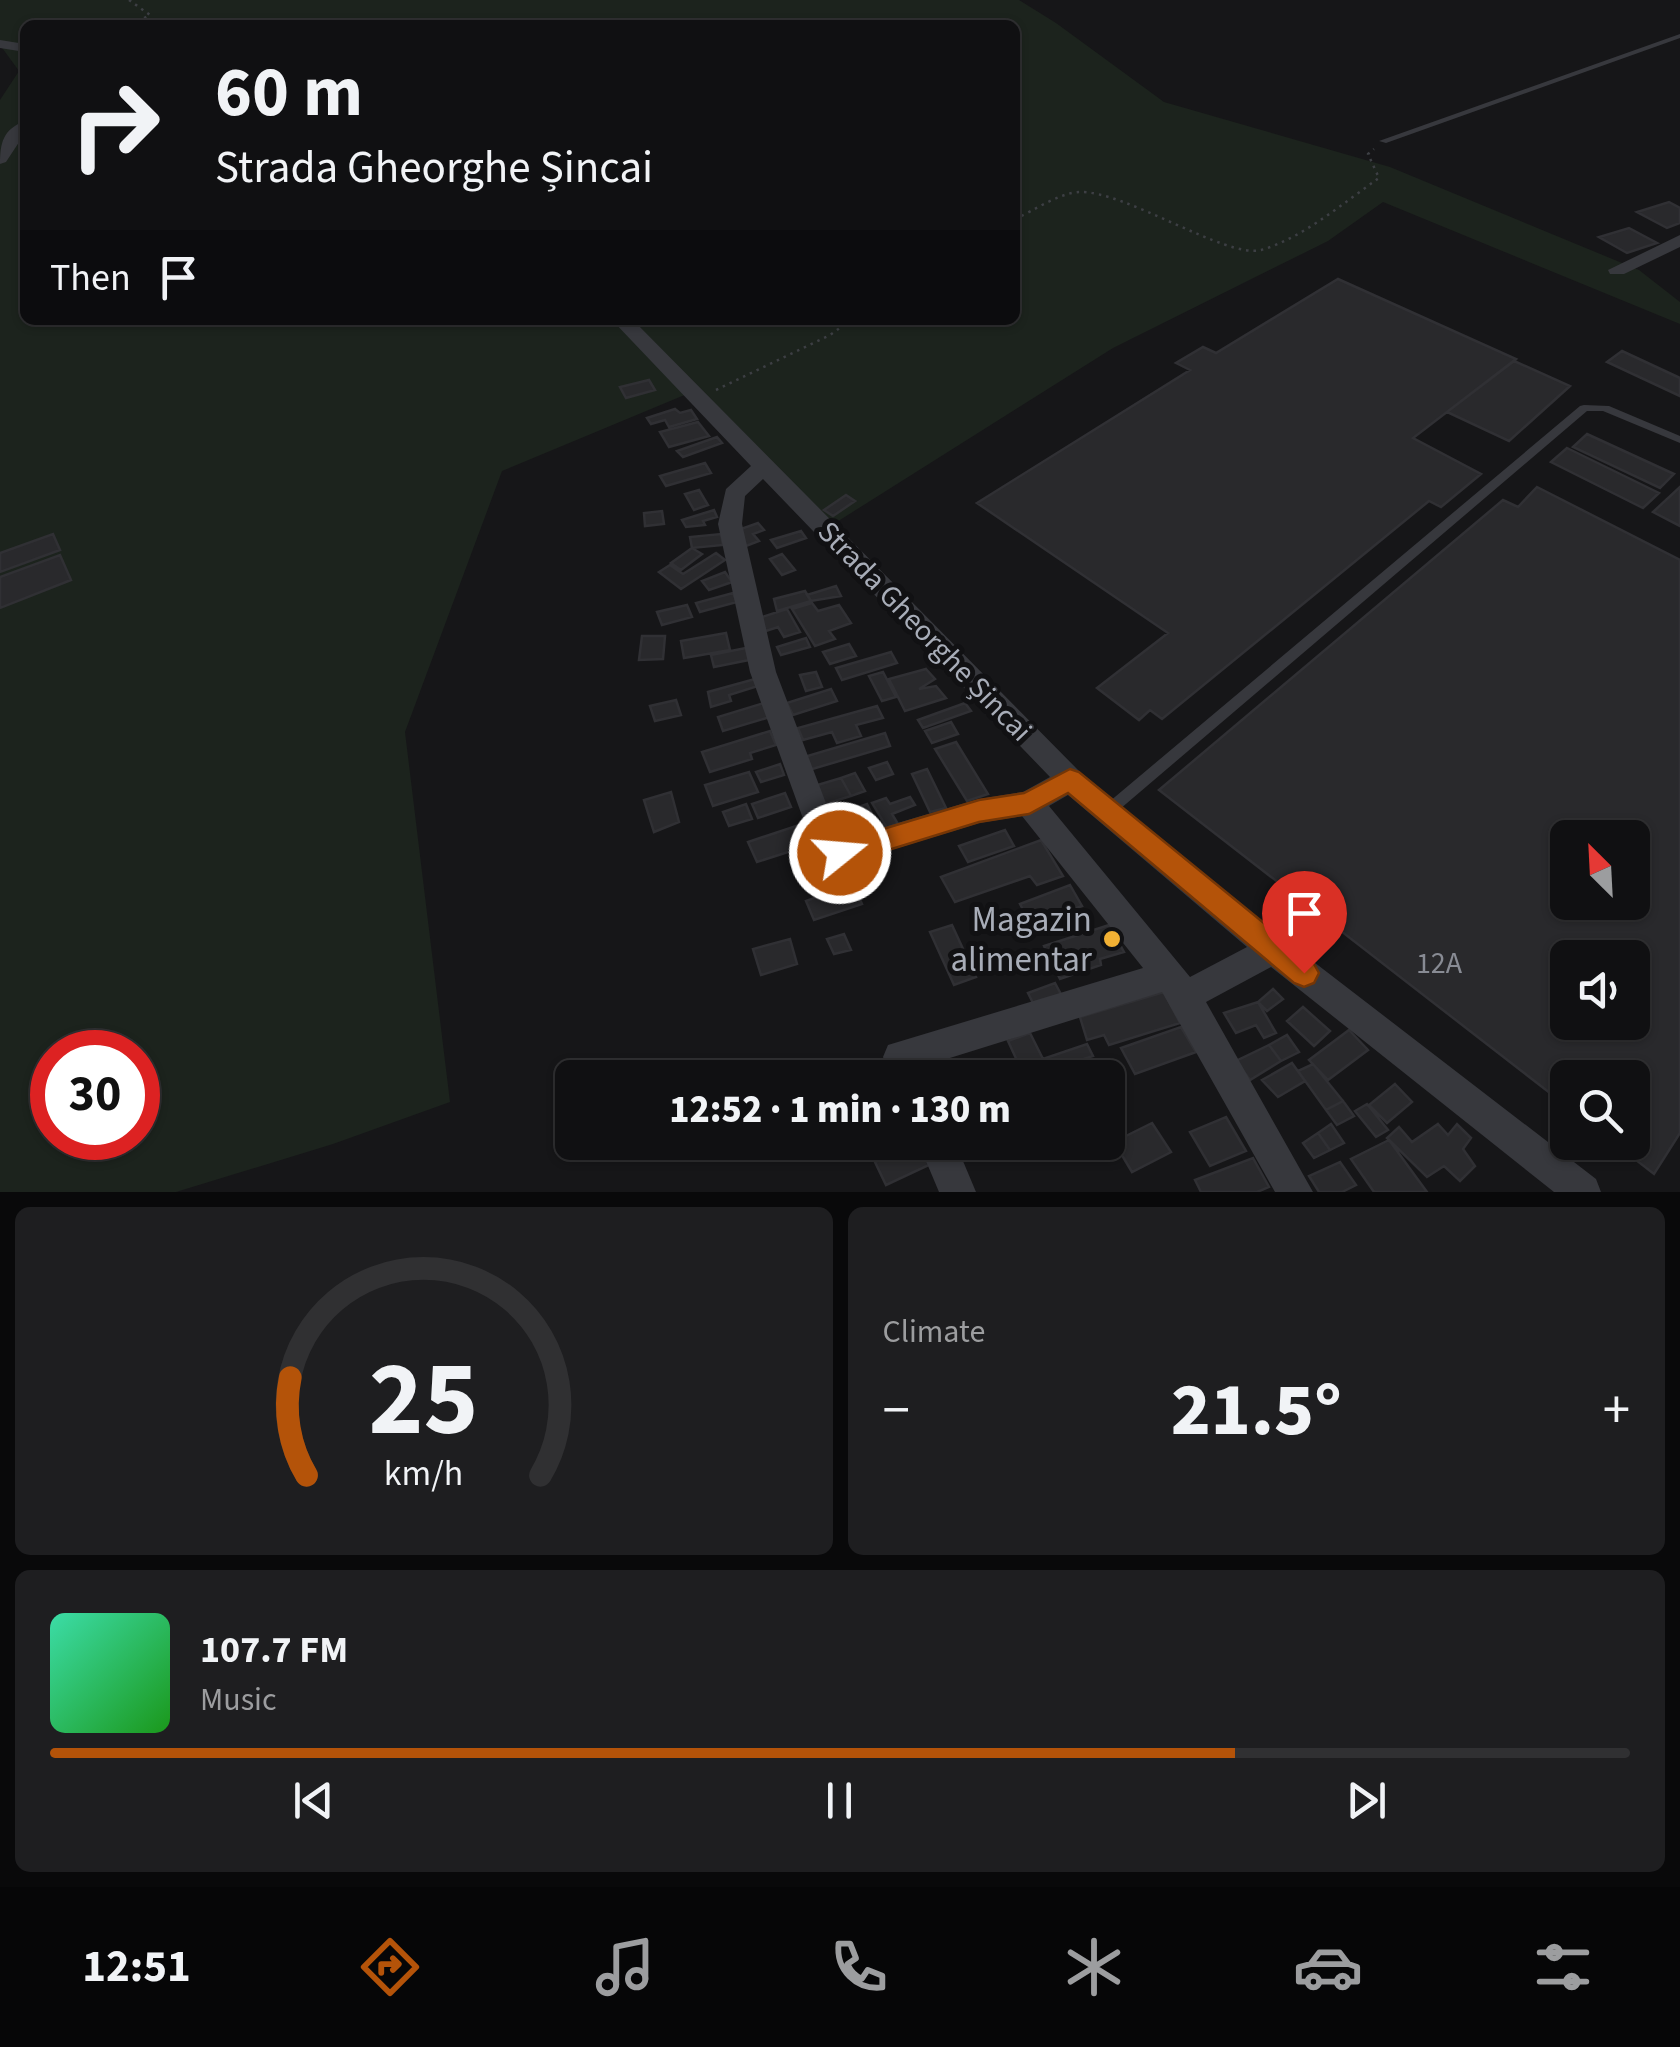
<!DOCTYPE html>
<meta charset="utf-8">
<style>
body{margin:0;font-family:"Source Sans 3",sans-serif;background:#1e1e20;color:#f1f3f6;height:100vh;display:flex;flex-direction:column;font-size:38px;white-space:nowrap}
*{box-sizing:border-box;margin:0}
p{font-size:32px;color:#9c9d9f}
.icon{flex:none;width:55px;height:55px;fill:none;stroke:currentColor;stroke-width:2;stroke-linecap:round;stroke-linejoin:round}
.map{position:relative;height:1192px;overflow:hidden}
.panel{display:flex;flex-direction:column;gap:15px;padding:15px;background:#09090a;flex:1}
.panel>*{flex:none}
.hud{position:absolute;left:20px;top:20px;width:1000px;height:305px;border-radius:15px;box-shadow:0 2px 8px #0004,0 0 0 2px #303032;background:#101012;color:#f1f3f6;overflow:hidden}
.needle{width:65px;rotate:336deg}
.fabs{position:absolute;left:1550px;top:820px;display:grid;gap:20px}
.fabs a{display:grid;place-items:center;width:100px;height:100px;border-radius:15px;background:#101012;box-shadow:0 2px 8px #0004,0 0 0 2px #303032;font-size:50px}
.speed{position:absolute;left:30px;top:1030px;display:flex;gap:20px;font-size:50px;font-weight:700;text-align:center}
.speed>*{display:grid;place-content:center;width:130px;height:130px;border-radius:50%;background:#101012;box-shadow:0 2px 8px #0004,0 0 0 2px #303032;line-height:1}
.speed .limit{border:15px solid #d22;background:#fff;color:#111}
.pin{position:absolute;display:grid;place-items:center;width:85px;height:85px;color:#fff;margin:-102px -42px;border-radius:50% 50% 50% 0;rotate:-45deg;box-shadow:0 0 10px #0007}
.pin .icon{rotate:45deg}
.me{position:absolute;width:110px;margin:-55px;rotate:73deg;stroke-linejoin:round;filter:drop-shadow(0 0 8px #0008)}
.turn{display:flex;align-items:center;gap:35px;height:210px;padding:0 30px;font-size:45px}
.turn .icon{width:130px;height:130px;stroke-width:2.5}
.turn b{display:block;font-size:70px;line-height:85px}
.then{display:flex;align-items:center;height:95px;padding:0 30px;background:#0003;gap:20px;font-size:38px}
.big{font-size:75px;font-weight:800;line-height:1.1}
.panel .card{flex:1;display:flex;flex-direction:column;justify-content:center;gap:15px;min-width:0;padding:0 35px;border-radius:15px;background:#1e1e20}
.panel .dial{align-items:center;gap:0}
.dial svg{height:260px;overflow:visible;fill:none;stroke:#303032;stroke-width:7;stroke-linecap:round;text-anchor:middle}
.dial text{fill:#f1f3f6;stroke:none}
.song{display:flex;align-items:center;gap:30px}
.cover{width:120px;height:120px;border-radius:15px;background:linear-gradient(135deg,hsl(160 70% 55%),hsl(120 70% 35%))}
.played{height:10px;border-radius:5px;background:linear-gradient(90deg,#b45309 75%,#303032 75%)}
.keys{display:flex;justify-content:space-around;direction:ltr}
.heat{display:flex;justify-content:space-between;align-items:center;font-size:55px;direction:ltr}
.panel .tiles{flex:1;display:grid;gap:15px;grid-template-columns:1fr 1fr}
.card:last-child{grid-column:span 2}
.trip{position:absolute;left:555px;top:1060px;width:570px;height:100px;border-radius:15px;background:#101012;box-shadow:0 2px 8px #0004,0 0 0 2px #303032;font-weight:800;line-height:100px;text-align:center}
.tab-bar{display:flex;height:160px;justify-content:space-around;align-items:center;background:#060607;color:#9c9d9f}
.tab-bar .icon{width:70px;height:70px}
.tab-bar .current{color:#b45309}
.tab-bar b{font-size:45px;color:#f1f3f6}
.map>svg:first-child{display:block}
.green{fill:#1c231d;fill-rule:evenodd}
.building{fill:#29292c;stroke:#303034;stroke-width:2.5;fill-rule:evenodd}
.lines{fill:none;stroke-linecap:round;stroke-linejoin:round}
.path{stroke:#3d3f44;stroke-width:2.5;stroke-dasharray:2.5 5;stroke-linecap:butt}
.lane{fill:#37383d;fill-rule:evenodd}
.street{fill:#37383d;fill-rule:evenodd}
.route{fill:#b45309;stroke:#753606;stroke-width:2.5}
.poi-dot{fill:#f2b134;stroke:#111113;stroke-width:4}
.labels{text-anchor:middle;stroke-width:10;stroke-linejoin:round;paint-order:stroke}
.street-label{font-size:30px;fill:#a8adb8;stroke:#111113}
.near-number-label{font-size:30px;fill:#888b94}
.near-poi-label{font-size:35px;fill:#a8adb8;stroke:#111113;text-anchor:end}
</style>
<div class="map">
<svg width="1680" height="1192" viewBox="0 0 1680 1192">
<rect width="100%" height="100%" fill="#161618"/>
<!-- green -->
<path class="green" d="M0,0H1019L1056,23L1164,102L1390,167L1639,270L1680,302V324L1383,202L1328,241L1113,348L832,525L699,389L502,471L405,732L450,1102L333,1144L176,1192H0V100L19,71L0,45ZM25,25H1015V320H25ZM52,1052H138V1138H52Z"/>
<!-- building -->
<path class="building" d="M1669,202L1680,208V223L1667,228L1637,212Z
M1629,228L1657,243L1627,253L1599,237Z
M1338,279L1516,359L1413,438L1481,474L1441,507L1429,501L1162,719L1150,710L1139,720L1097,688L1168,633L977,503L1190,370L1176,363L1203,347L1216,353Z
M1622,351L1680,378V396L1607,362Z
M1514,361L1570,386L1509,441L1447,412Z
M649,380L655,390L626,398L620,387Z
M675,409L680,413L691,410L697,419L669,427L665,420L651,424L647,418Z
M698,422L709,436L669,447L660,432Z
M1587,434L1674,474L1660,488L1573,447Z
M717,437L722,443L683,457L677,451Z
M1567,448L1659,493L1643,508L1551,462Z
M705,463L711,473L666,486L660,476Z
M1537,487L1680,560V1133L1654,1174L1613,1142H1632V1078H1568V1107L1159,790L1503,500L1518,507ZM1568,838H1632V902H1568ZM1568,958H1632V1022H1568Z
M1680,487V526L1653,512Z
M699,490L708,505L694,510L685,494Z
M846,495L855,501L833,516L824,510Z
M714,510L717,517L703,521L705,525L686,527L682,520Z
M662,511L664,524L645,526L644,513Z
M758,523L764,530L753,534L759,541L746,546L735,531Z
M801,531L806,538L777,548L771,540Z
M53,534L60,550L0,572V553Z
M721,534L723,545L692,548L690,537Z
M692,548L702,554L681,570L671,563Z
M716,553L725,560L681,589L659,572L670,565L683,574Z
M782,554L795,570L782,575L770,559Z
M60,555L71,580L0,608V577Z
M725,572L732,582L709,590L702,581Z
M836,586L841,596L811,601L807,595Z
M805,591L811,601L777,611L774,599Z
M733,593L737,602L700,612L696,603Z
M812,603L818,611L839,605L851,623L829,631L835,639L815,646L792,609Z
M687,605L692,617L662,625L657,612Z
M787,609L800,632L784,637L778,627L766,631L759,618Z
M726,633L730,650L684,658L681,641Z
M642,636H665L663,659L639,660Z
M806,638L810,647L781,655L777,647Z
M849,644L856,656L830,664L823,652Z
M746,648L749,660L714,667L711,655Z
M891,652L897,663L842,680L836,668Z
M926,669L935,679L919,689L936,686L946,698L905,711L889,679Z
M816,672L822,687L806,691L800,675Z
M883,672L896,697L882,701L869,676Z
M755,679L758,686L729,695L731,701L711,707L708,692Z
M831,689L837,701L793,715L787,703Z
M676,700L681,715L655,721L650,706Z
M764,703L770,717L723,731L718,717Z
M965,703L971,711L923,728L918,720Z
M877,706L883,718L856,725L861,736L837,743L832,732L803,740L798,728Z
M951,722L958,734L932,743L925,731Z
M770,731L776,745L750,753L752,759L710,772L702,752Z
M885,733L890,746L809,770L804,757Z
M956,742L988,794L967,801L935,749Z
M887,762L893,774L876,780L869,768Z
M780,764L784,775L761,782L756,772Z
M927,769L946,808L930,812L912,774Z
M749,772L758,792L713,806L705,785Z
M855,773L865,791L851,796L841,778Z
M841,778L851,796L822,805L814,786Z
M671,792L679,822L654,832L644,800Z
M785,793L791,807L758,818L752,804Z
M910,797L915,805L892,814L898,824L887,828L872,803L886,798L890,804Z
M746,804L752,819L729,826L723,812Z
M867,804L882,834L857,842L853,836L834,842L823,819Z
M799,825L807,846L757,862L748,842Z
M1005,830L1014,846L968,862L959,846Z
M1041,840L1063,876L1037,885L1030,876L955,902L941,877Z
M844,863L862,904L814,920L806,901L837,890L828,869Z
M1070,885L1082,906L1071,910L1075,916L1034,931L1020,904Z
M952,925L976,977L954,985L930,932Z
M1109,925L1124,952L1100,959L1101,965L1060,979L1044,946Z
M844,934L851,950L834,954L827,939Z
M790,939L797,964L761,975L753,949Z
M1055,983L1064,1000L1036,1009L1028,993Z
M1273,989L1283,999L1267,1011L1258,1002Z
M1164,992L1180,1023L1109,1045L1104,1035L1087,1040L1080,1017Z
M1258,1002L1276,1033L1264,1038L1256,1025L1236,1033L1224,1013Z
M1303,1007L1330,1031L1314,1046L1287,1021Z
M1181,1027L1196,1052L1135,1074L1121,1048Z
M1349,1030L1368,1050L1328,1080L1309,1060Z
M1030,1033L1043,1059L1087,1044L1093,1056L1025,1078L1008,1041Z
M1287,1035L1299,1052L1281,1061L1269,1045Z
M1269,1045L1281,1061L1250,1080L1236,1061Z
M943,1054L956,1077L928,1078L922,1064Z
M1292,1063L1305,1081L1278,1097L1262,1080Z
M1313,1064L1343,1101L1326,1110L1298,1071Z
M1013,1065L1017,1078H977Z
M1395,1084L1412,1102L1387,1123L1369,1105Z
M1343,1101L1354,1116L1337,1125L1326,1110Z
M1367,1104L1388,1130L1376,1137L1355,1111Z
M1226,1117L1246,1151L1210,1166L1190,1132Z
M1152,1123L1171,1152L1132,1172L1114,1142Z
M1331,1124L1344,1143L1330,1150L1318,1133Z
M1438,1124L1448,1135L1457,1124L1471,1138L1463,1149L1475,1166L1460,1181L1444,1166L1427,1177L1387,1138L1399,1127L1412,1142Z
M1318,1133L1330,1150L1314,1158L1303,1143Z
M1389,1140L1427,1192H1374L1351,1159Z
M918,1142L929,1165L886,1185L875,1162Z
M954,1142H980L983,1150L962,1160Z
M1253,1158L1269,1187L1257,1192H1201L1195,1180Z
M1340,1162L1356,1185L1342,1192H1319L1309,1176Z"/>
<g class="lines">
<!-- path -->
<path class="path" d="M129,0L150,15L131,25
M1015,219C1033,211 1059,193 1079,192C1125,190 1226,259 1261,250C1303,238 1343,203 1379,178L1368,154L1374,149
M716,390L830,335L851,320"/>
<!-- lane -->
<path class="lane" d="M1680,34V38L1386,143L1379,141Z
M1584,405L1609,406L1680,436V443L1603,411H1587L1113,815L1108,817L1103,815L1101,811L1103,807L1580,406Z"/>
<!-- street -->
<path class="street" d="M0,40L25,44V52L0,48Z
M25,121V133L6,162L0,164C0,143 3,129 25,121Z
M1680,235V247L1624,274H1610L1608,270Z
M612,320H633L1080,772L1284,939L1596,1179L1601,1192H1554L1271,967L1206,1002L1313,1192H1275L1162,992L921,1067L925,1078H891L883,1057L888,1045L1143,968L1022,816L979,823L839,866L818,860L750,672L718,524L726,489L751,466ZM763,479L1050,777L1023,792L979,799L840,840L776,672L742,524L745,496ZM1068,795L1247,947L1190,977L1049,806Z
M918,1142H955L976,1192H939Z"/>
</g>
<!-- route -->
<path class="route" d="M1070,769L1079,772L1314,964L1319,973L1314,983L1304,987L1294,983L1068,793L1029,814L979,822L840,865L830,861L826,853L830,845L840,842L979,800L1024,793Z"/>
<!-- markers -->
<circle class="poi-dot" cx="1112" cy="939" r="10"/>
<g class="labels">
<!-- street labels -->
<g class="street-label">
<text transform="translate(925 631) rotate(46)" y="10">Strada Gheorghe Șincai</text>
</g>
<!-- near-number labels -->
<g class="near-number-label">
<text x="1439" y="973">12A</text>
</g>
<!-- near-poi labels -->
<g class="near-poi-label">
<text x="1092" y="931">Magazin<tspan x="1092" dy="40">alimentar</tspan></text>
</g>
</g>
</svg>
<div class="fabs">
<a><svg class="needle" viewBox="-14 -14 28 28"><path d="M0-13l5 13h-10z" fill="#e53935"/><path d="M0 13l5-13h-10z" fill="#9c9d9f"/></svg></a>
<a><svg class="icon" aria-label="sound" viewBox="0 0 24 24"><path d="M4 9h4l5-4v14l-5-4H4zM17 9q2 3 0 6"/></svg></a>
<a><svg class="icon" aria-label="search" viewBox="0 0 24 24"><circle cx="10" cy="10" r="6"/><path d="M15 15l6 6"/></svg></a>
</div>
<div class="speed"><div class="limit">30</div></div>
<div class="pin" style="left:1304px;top:973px;background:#d93025"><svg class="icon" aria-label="arrive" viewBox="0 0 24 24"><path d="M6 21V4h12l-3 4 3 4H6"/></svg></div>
<svg class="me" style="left:840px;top:853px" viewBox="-20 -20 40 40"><circle r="17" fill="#b45309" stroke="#fff" stroke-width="3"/><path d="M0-11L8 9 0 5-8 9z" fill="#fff"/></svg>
<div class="trip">12:52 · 1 min · 130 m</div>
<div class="hud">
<div class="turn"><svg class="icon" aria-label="right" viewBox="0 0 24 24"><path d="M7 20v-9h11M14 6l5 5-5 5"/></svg><div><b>60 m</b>Strada Gheorghe Șincai</div></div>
<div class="then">Then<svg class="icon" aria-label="arrive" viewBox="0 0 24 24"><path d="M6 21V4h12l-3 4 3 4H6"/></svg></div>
</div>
</div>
<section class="panel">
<div class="tiles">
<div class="card dial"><svg viewBox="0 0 100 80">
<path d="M14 69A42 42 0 1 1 86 69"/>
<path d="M14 69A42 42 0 0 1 9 39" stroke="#b45309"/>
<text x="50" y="56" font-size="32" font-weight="700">25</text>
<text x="50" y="72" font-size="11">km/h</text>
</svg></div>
<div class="card"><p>Climate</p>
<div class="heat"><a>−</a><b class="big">21.5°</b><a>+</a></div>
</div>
<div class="card">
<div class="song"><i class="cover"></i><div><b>107.7 FM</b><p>Music</p></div></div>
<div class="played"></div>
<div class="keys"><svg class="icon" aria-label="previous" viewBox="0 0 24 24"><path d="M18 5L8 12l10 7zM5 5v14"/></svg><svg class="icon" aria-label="pause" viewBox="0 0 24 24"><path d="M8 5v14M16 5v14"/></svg><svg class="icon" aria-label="next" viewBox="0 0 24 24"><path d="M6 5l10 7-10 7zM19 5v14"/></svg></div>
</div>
</div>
</section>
<nav class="tab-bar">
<b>12:51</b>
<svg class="icon current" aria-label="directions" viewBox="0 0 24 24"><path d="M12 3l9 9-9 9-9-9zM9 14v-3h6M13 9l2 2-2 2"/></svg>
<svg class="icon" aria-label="music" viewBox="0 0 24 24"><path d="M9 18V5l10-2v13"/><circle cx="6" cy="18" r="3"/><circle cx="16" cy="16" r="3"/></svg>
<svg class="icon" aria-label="phone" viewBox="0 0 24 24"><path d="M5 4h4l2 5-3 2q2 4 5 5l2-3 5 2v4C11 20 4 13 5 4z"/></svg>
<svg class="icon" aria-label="climate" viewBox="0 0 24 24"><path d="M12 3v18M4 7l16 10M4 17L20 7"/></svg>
<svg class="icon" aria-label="car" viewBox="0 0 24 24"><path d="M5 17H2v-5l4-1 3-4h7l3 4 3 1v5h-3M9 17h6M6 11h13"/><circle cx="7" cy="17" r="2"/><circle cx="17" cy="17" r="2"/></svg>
<svg class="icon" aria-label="filters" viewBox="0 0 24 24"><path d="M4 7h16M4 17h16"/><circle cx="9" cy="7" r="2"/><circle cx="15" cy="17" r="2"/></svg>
</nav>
